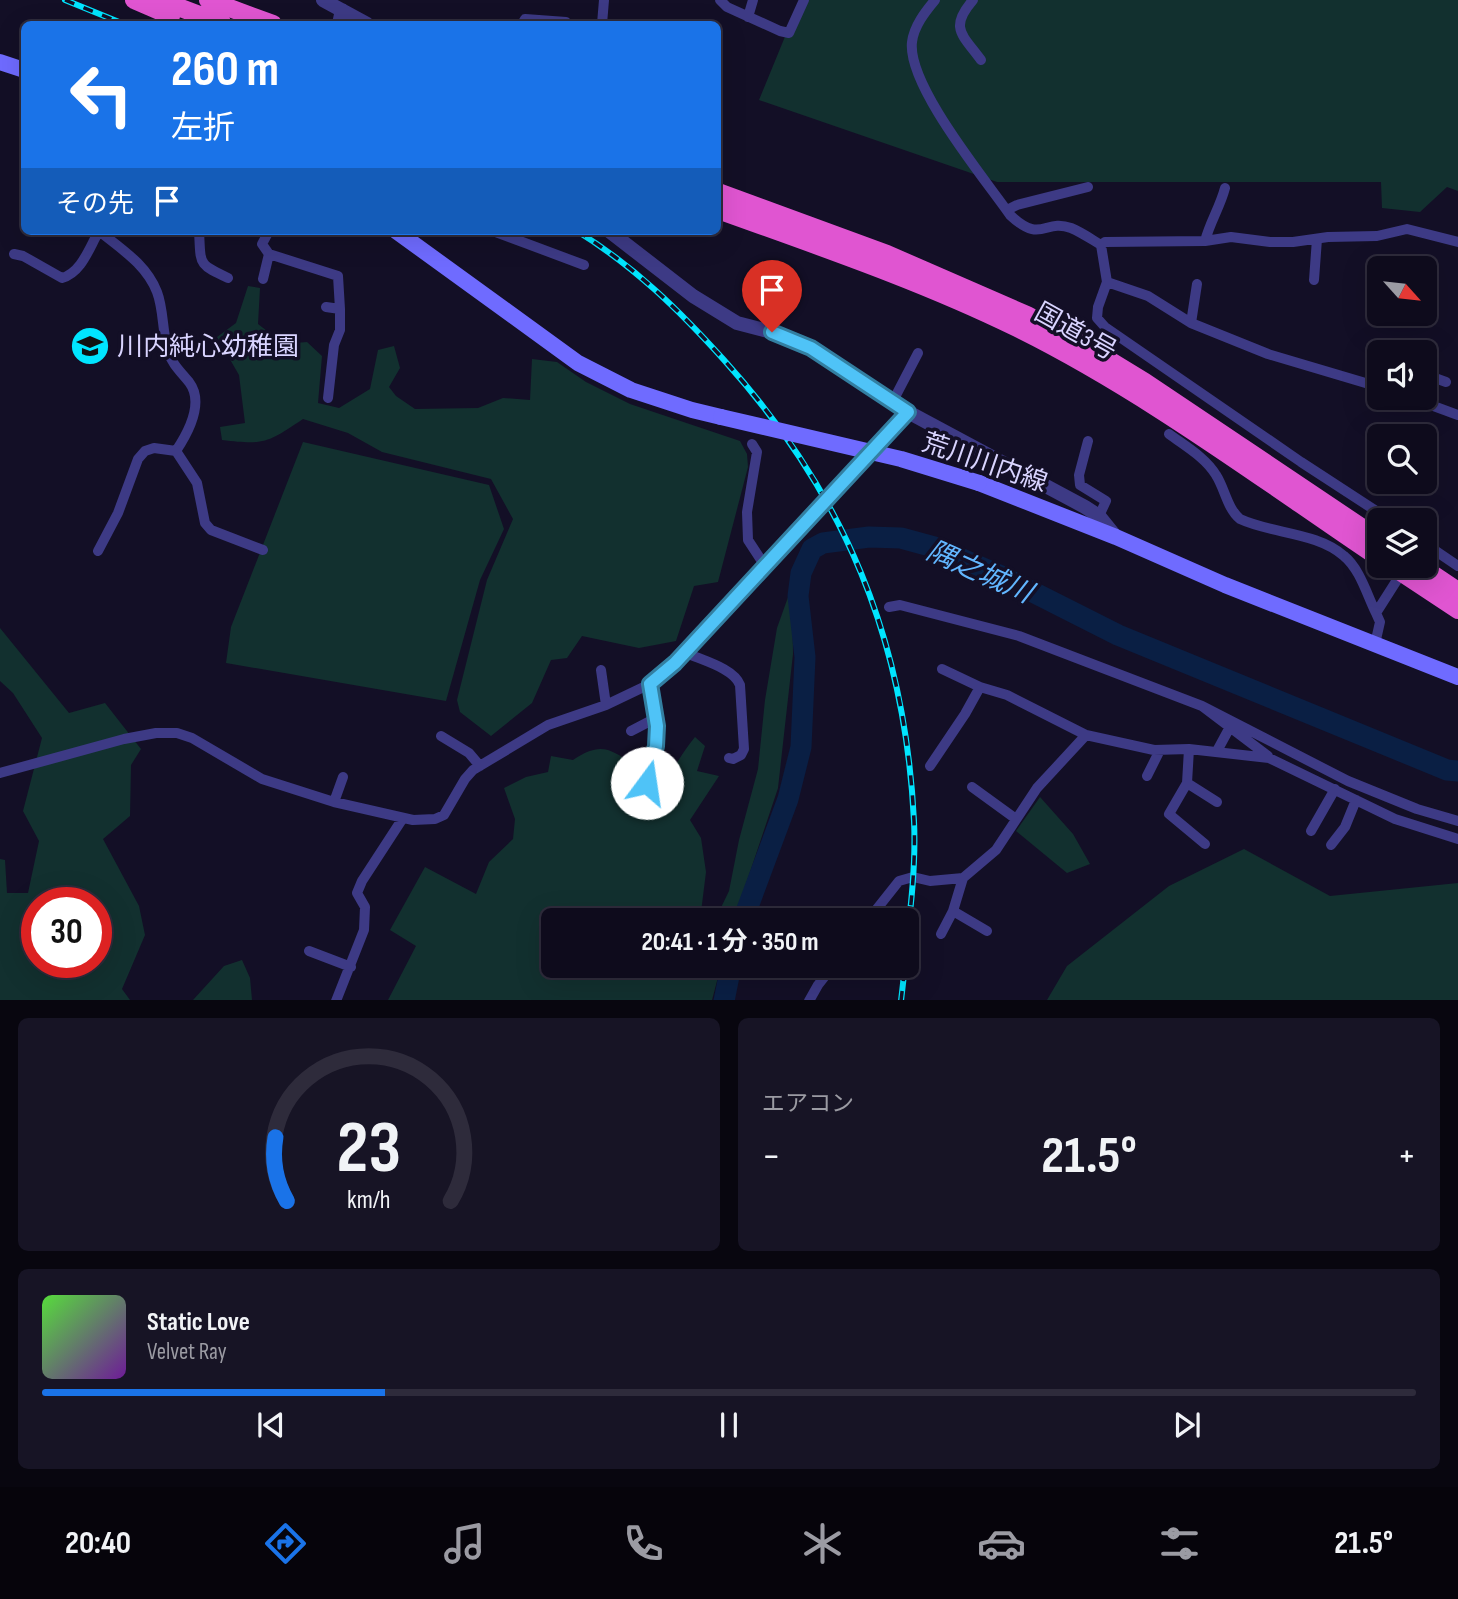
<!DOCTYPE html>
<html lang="ja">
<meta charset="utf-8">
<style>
body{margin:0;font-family:"Sofia Sans Condensed","Noto Sans JP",sans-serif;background:#171425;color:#f1f3f6;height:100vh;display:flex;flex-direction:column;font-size:26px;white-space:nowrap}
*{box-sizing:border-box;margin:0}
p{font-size:23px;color:#9b9ba3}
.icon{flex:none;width:38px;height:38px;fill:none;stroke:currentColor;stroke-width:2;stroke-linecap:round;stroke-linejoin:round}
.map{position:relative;height:1000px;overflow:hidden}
.drawer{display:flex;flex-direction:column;gap:18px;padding:18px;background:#08060f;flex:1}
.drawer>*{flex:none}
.guide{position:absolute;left:21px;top:21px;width:700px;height:214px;border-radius:10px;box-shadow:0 7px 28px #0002,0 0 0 2px #2e2b3b;background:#1a73e8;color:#fff;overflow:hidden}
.needle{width:46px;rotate:117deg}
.controls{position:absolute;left:1367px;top:256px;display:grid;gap:14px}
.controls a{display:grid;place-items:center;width:70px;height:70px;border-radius:10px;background:#0e0b1c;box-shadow:0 7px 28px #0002,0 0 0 2px #2e2b3b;font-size:35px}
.speed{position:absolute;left:21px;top:887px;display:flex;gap:14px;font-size:35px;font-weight:700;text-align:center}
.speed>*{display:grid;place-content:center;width:91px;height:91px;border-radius:50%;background:#0e0b1c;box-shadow:0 7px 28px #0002,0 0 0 2px #2e2b3b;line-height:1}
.speed .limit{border:10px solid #d22;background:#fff;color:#111}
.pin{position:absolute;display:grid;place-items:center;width:60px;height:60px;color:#fff;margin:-72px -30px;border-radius:50% 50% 50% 0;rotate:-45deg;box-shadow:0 0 7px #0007}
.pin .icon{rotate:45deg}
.me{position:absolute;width:77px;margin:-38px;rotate:14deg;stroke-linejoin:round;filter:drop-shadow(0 0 5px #0008)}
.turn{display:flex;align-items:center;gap:24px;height:147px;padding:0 35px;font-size:32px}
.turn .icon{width:91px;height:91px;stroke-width:2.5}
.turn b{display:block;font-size:49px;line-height:60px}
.then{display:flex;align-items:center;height:66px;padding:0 35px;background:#0003;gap:14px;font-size:26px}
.big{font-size:52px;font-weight:700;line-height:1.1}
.drawer .tile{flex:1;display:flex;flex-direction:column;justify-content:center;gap:10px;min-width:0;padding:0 24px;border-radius:10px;background:#171425}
.drawer .dial{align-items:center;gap:0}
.dial svg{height:182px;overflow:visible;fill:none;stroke:#2e2b3b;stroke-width:7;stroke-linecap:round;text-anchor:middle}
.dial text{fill:#f1f3f6;stroke:none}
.song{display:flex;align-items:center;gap:21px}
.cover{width:84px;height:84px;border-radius:10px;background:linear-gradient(135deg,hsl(110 70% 55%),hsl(280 70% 35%))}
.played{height:7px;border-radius:4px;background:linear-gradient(90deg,#1a73e8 25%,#2e2b3b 25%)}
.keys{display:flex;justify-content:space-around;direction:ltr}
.heat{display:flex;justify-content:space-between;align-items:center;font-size:38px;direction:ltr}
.drawer .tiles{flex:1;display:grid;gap:18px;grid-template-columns:1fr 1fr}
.tile:last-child{grid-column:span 2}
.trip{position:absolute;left:541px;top:908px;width:378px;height:70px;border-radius:10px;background:#0e0b1c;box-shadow:0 7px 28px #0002,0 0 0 2px #2e2b3b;font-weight:700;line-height:70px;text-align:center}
.dock{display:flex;height:112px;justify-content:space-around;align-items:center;background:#06040b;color:#9b9ba3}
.dock .icon{width:49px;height:49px}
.dock .selected{color:#1a73e8}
.dock b{font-size:32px;color:#f1f3f6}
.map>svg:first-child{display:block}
.green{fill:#12302f;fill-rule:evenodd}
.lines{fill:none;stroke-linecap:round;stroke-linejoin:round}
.river{stroke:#0a1f44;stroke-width:21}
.minor{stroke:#3d3a85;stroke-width:10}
.tertiary{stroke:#3d3a85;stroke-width:14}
.secondary{stroke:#6f6bff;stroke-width:16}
.trunk{stroke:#e055d1;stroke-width:18}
.rail-casing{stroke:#00e5ff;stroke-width:6}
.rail{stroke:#130f26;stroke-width:3.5;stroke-dasharray:10;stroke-linecap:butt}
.secondary-bridge{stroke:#6f6bff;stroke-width:16}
.trunk-bridge{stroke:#e055d1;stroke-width:18}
.route-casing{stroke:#337fa1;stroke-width:18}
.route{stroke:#4fc3f7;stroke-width:12}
.labels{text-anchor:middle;stroke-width:7;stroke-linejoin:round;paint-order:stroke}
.street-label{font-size:26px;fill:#d9d4ff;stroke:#130f26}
.poi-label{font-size:26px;fill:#d9d4ff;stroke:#130f26;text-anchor:start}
.water-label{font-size:28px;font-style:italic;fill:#62b6ff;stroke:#130f26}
</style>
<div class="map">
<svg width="1458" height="1001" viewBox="0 0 1458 1001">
<rect width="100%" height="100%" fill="#130f26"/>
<!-- green -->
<path class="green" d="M800,0H1458V191L1447,187L1420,212L1382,208L1381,182H997L759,100Z
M248,286L260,288L258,324L284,344L307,342L322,356L318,403L339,408L370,389L378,350L394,346L400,368L389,387L396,396L415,409L478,408L503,398L530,400L532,359L557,362L586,382L630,404L740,441L747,454L748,467L718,582L694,586L676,641L639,648L582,636L567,658L551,660L532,703L491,736L460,712L457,700L487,580L513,519L491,479L382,452L348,433L303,419C267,443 265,445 222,440L220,427L245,423L239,375L217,337L236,323Z
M303,442L489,485L504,529L480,580L446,701L226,663L231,627Z
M792,586L793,654L778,788L734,920H715L729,891L739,840L758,769L765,700L777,628Z
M0,628L69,713L105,703L141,749L131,765L130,816L103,839L139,906L145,935L122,989L130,1000H0V859L5,860L7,893H28L39,841L23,811L42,738L13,693L0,681ZM37,903H96V962H37Z
M695,737L705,746L697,771L719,776L690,820L701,838L706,872L700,920H553V966H721L712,1000H388L416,946L390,930L425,867L476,894L489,862L513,839L515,819L504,788L526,777L548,772L551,756L573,760C603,740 611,750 639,768L633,802L643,813C664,790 675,761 695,737Z
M1040,797L1073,834L1090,864L1067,873L1016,831Z
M1244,849L1330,896L1458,883V1000H1047L1067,966L1169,886Z
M242,960L250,978L252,1000H193L224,966Z"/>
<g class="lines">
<!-- river -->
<path class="river" d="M743,920L788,799L801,747L805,657L798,596L801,573L812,549L823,543L869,537L901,538L934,547L1001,576L1118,635L1447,770L1458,771
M724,1001L731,966"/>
<!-- minor -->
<path class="minor" d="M720,0L727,7L780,31L789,33L804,0
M935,0C925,12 914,26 912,42C907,85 985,179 1010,215C1042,245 1044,218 1071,228C1081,232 1091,239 1101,245L1105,242L1205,241L1231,237L1270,242H1293L1328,237L1377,236L1407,229L1458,242
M973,0C949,28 962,34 981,60
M748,17L753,0
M522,24L525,19L566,22
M602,24L604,0
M1007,210L1017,205L1088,187
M199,231C201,264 197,264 228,278
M493,231L584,265
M1205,241C1210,222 1220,207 1225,188
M1101,245L1107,282L1098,307L1097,318L1105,327L1301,462L1390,520
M14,254L23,256L62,278C82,272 89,248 99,231
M269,254L338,276L340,309L326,307
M263,279L269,254L262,244L269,231
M1314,280L1317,239
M1107,282L1148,296L1191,323L1268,354L1379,387
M1191,323L1197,284
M1424,374L1446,382
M1409,397L1458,415
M328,398L334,345L340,330V309
M893,401L918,353
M1169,434C1185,446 1205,457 1216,475C1225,489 1227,508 1240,519C1272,534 1317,532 1344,556C1360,569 1367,595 1376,613
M1088,441L1079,475L1080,485L1106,501L1099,516
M752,444L757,452L747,512L748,540L765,566
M176,451L197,483L205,523L211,530L263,550
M1424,543L1458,566
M98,551L118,513L138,459L145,451L154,448L176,451C188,433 205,403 189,382C180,371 172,364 168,351C162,332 164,310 157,292C146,264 121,249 99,231
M889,607L900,605L1019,636L1202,706
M1375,644L1380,622L1376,613L1404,569
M684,652C701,660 734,668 740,685L744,749L741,755L733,759L729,758
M942,669L980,687L1007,695L1086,735
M601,670L606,705
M631,731L656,718
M441,736L469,753L480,766
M1189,749L1187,783L1217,802
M1217,751L1230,727
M1268,756L1202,706L1348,781L1417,809L1458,821
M930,766L965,714L980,687
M0,773L124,739L156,733H177L192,738L262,779L334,802L413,820L435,819L444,815L465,779L473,770L548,725L606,705L650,684L665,673L908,412
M1147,776L1160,750
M1187,783L1169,814L1205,844
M972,787L1016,819
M643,801L656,746L657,726L650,684
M334,802L343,777
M1311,831L1335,789
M1331,845L1345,827L1356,800
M953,911L987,931
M868,920L899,881L913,877L930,881L963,878L996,850L1037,788L1086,735L1154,750L1189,749L1269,758L1395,819L1458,839
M941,934L953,911L963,878
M309,951L351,967
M336,1001L364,930L365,907L357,893L362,881L403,818
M809,1001L818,985L833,966"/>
<!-- tertiary -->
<path class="tertiary" d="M323,0L367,24
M339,24L342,10
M609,231L693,296L737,323L772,332L811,348L908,412L1085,507L1099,516L1116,537"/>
<!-- secondary -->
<path class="secondary" d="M0,62L24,70
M396,231L578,363L631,390L692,410L721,417
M979,483L1116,537L1225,585L1458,677"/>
<!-- trunk -->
<path class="trunk" d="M134,0L171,16
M160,0L223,24
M208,0L273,24
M718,192L887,254L1027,315L1086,346L1145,382L1379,539
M718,210C818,246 921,281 1017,328C1143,390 1263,480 1379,558
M1419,565L1458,591"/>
<!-- rail casing -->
<g class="rail-casing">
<path id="rail" d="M65,0L124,24
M577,231C635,267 678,309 724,360C845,494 905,640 914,821C916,863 911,906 906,948
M901,1001L905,966"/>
</g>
<!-- rail -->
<use href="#rail" class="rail"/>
<!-- secondary-bridge -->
<path class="secondary-bridge" d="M721,417L901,459L979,483"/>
<!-- trunk-bridge -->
<path class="trunk-bridge" d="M1390,565L1458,610"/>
</g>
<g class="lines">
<!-- route casing -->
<g class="route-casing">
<path id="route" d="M647,783L656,746L657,726L650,684L675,663L908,412L811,348L772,332"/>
</g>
<!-- route -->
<use href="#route" class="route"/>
</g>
<!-- icons -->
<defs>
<g id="school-disc" transform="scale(2.0125)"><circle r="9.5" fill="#00e5ff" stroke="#130f26"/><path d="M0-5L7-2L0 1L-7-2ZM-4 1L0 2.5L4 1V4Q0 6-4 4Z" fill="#111"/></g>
</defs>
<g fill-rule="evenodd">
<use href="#school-disc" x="90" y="346"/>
</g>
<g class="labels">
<!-- street labels -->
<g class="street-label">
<text transform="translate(1076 331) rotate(29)" y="9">国道3号</text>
<text transform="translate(985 462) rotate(19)" y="9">荒川川内線</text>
</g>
<!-- poi labels -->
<g class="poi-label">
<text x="117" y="355">川内純心幼稚園</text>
</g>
<!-- water labels -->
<g class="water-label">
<text transform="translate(980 571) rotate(24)" y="10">隅之城川</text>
</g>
</g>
</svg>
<div class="controls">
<a><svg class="needle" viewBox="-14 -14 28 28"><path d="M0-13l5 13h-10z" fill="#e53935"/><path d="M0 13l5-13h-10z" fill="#9b9ba3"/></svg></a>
<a><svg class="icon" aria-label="sound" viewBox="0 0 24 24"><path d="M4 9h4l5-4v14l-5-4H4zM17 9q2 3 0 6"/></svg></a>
<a><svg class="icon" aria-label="search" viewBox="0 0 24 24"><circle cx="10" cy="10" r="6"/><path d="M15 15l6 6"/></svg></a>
<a><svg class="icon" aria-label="layers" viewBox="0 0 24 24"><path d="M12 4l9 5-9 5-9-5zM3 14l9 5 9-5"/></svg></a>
</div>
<div class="speed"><div class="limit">30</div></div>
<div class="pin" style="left:772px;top:332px;background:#d93025"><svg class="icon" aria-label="arrive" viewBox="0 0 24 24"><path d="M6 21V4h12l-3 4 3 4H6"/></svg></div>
<svg class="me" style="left:647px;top:783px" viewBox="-20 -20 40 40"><circle r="19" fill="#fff"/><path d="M0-13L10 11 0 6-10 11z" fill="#4fc3f7"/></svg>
<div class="trip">20:41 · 1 分 · 350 m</div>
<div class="guide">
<div class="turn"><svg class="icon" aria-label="left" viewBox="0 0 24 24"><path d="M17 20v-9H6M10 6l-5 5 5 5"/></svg><div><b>260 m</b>左折</div></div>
<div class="then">その先<svg class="icon" aria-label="arrive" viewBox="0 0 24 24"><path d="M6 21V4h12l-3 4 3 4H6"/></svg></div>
</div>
</div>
<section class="drawer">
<div class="tiles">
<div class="tile dial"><svg viewBox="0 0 100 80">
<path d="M14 69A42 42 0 1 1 86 69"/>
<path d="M14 69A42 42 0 0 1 9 41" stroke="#1a73e8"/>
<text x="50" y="56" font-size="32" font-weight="700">23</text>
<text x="50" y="72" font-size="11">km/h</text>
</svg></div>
<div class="tile"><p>エアコン</p>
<div class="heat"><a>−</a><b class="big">21.5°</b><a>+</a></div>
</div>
<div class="tile">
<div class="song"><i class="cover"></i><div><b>Static Love</b><p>Velvet Ray</p></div></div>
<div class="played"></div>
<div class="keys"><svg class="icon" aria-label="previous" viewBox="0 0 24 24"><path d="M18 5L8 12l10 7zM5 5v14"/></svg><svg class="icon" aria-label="pause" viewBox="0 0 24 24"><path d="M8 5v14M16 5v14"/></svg><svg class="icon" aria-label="next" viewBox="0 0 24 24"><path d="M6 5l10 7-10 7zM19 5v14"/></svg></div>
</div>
</div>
</section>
<nav class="dock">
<b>20:40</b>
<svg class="icon selected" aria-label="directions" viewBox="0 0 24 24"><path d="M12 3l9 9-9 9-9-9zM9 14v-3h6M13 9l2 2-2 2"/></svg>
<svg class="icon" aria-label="music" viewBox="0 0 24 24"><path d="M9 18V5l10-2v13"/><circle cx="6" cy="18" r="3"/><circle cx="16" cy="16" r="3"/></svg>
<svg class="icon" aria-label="phone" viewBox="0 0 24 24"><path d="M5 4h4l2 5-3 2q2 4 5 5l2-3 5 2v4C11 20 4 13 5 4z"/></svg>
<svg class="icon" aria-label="climate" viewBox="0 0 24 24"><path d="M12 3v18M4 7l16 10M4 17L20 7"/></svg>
<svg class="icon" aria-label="car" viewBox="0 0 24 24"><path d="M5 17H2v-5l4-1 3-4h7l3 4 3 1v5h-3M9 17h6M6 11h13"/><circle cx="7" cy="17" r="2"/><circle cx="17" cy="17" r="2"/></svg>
<svg class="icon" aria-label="filters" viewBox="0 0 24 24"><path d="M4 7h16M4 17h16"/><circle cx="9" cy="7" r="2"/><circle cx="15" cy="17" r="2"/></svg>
<b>21.5°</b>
</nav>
